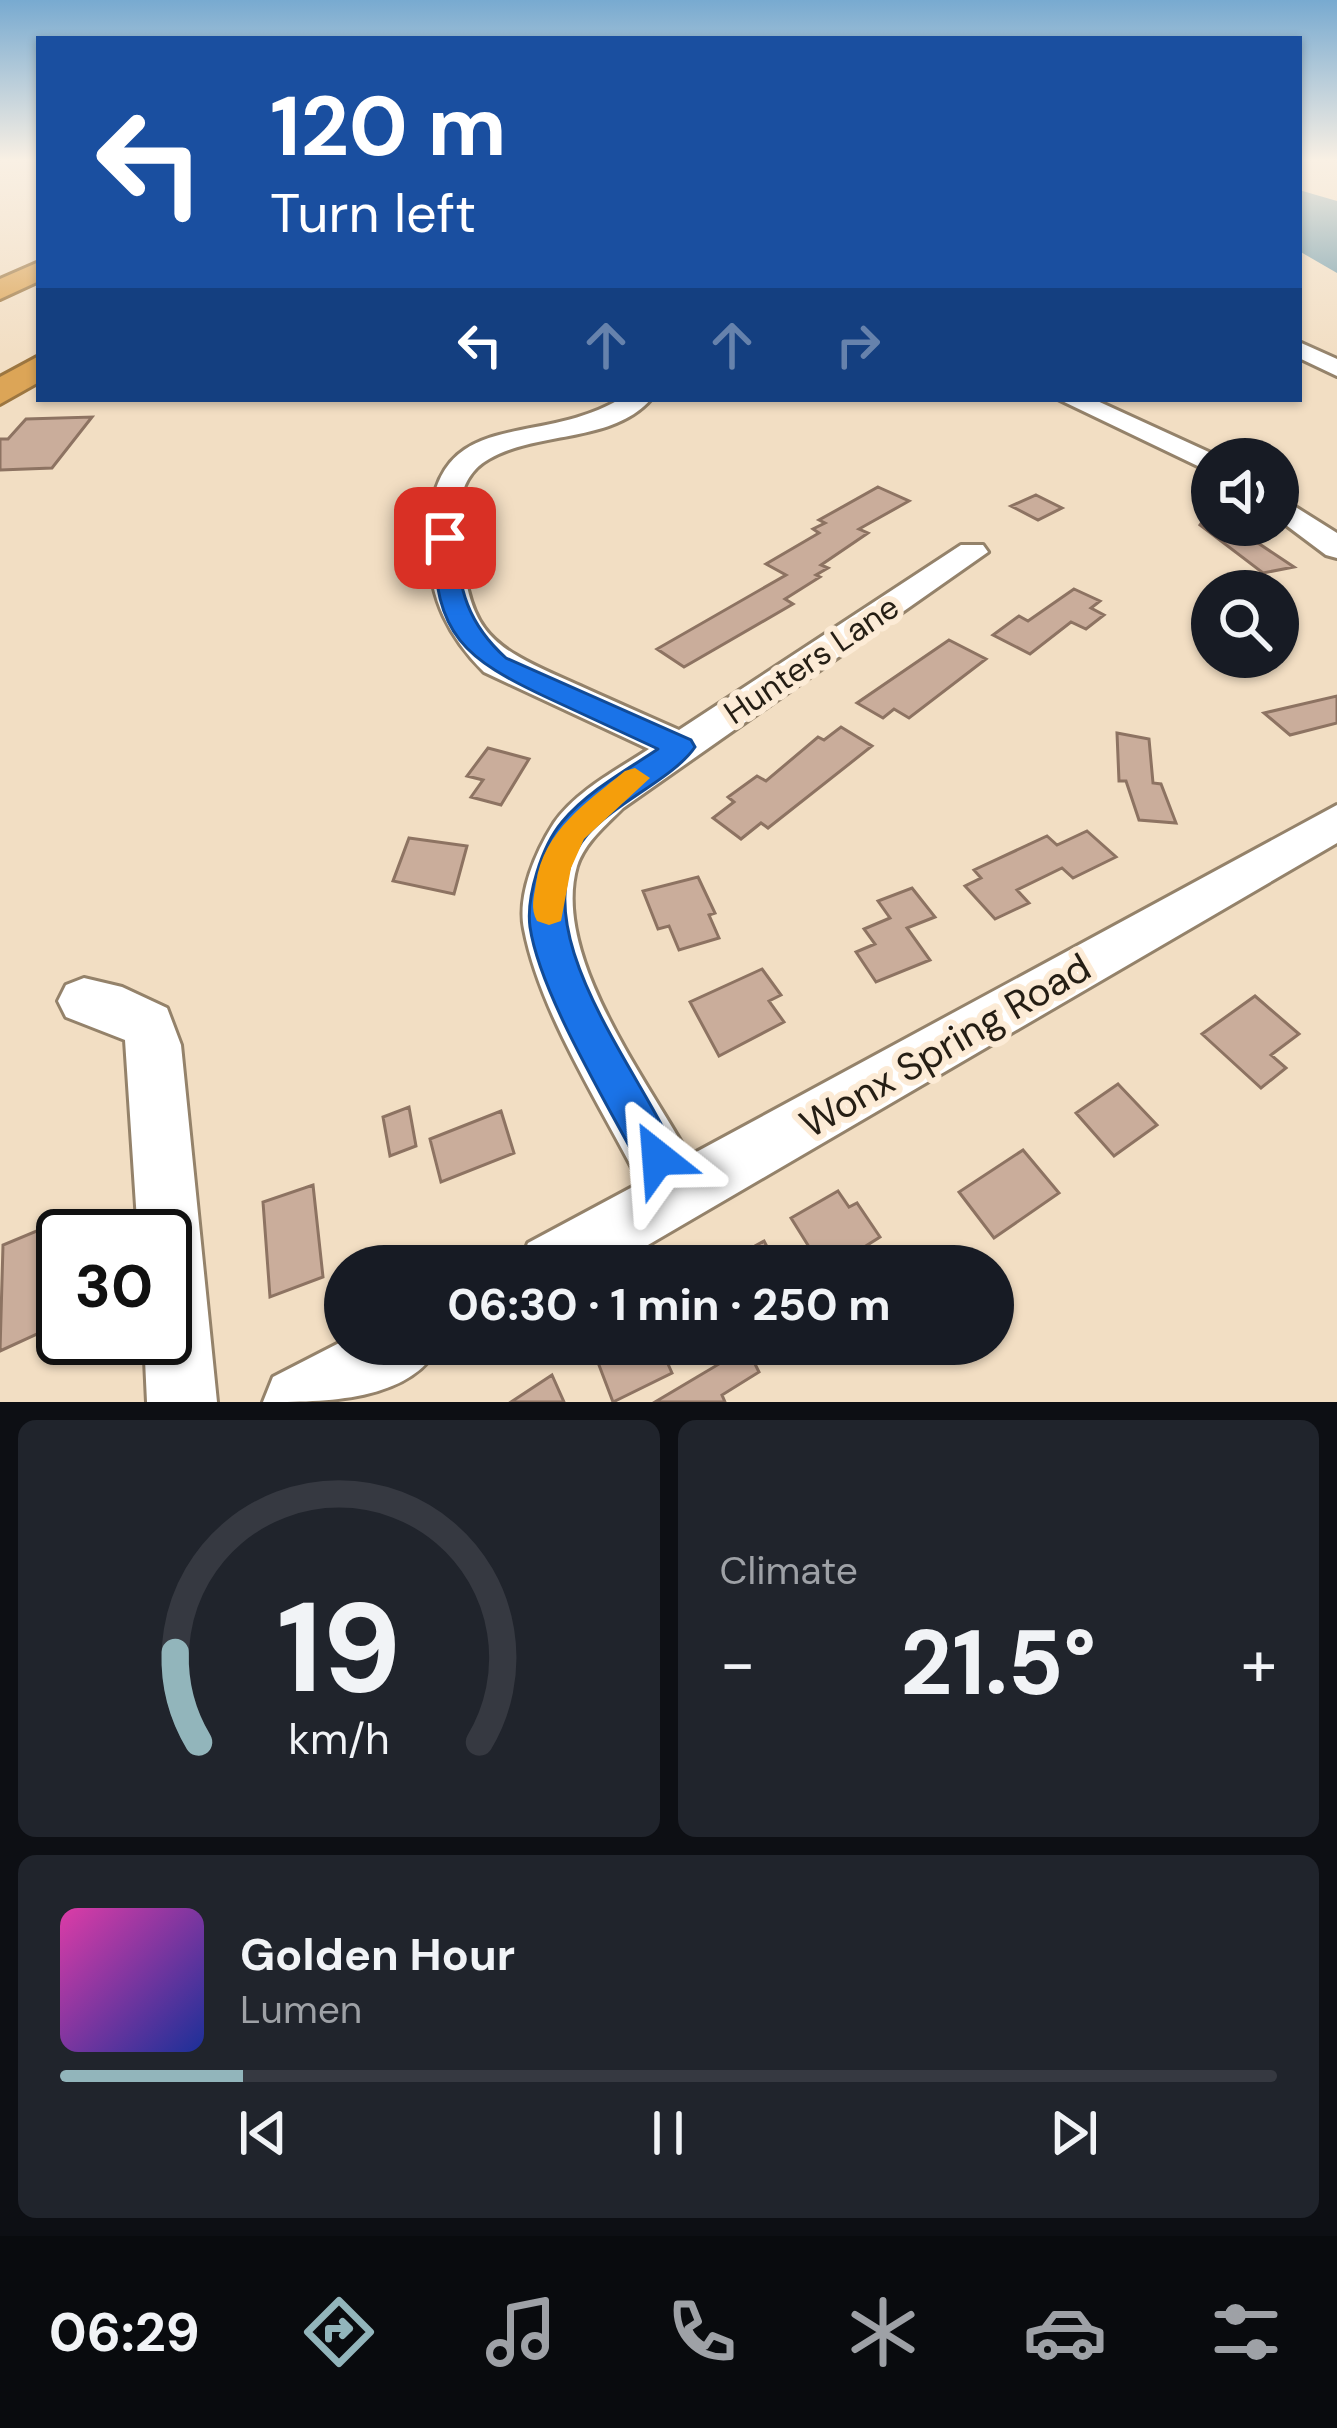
<!DOCTYPE html>
<meta charset="utf-8">
<style>
body{margin:0;font-family:"DM Sans",sans-serif;background:#20242c;color:#f1f3f6;height:100vh;display:flex;flex-direction:column;font-size:45px;white-space:nowrap}
*{box-sizing:border-box;margin:0}
p{font-size:39px;color:#9ea1a6}
.icon{flex:none;width:66px;height:66px;fill:none;stroke:currentColor;stroke-width:2;stroke-linecap:round;stroke-linejoin:round}
.map{position:relative;height:1402px;overflow:hidden}
.details{display:flex;flex-direction:column;gap:18px;padding:18px;background:#0d0f14;flex:1}
.details>*{flex:none}
.top-card{position:absolute;left:36px;top:36px;width:1266px;height:366px;border-radius:0px;box-shadow:0 3px 9px #0004;background:#1a4fa0;color:#fff;overflow:hidden}
.fabs{position:absolute;left:1191px;top:438px;display:grid;gap:24px}
.fabs a{display:grid;place-items:center;width:108px;height:108px;border-radius:50%;background:#171b24;box-shadow:0 3px 9px #0004;font-size:60px}
.speed{position:absolute;left:36px;top:1209px;display:flex;gap:24px;font-size:60px;font-weight:700;text-align:center}
.speed>*{display:grid;place-content:center;width:156px;height:156px;border-radius:50%;background:#171b24;box-shadow:0 3px 9px #0004;line-height:1}
.speed .limit{border:6px solid #111;border-radius:18px;background:#fff;color:#111}
.pin{position:absolute;display:grid;place-items:center;width:102px;height:102px;color:#fff;margin:-51px;border-radius:24px;box-shadow:0 6px 18px #0006}
.me{position:absolute;width:132px;margin:-66px;rotate:332deg;stroke-linejoin:round;filter:drop-shadow(0 0 9px #0008)}
.turn{display:flex;align-items:center;gap:42px;height:252px;padding:0 36px;font-size:54px}
.turn .icon{width:156px;height:156px;stroke-width:2.5}
.turn b{display:block;font-size:84px;line-height:102px}
.lanes{display:flex;align-items:center;height:114px;padding:0 36px;background:#0003;justify-content:center;gap:60px;direction:ltr}
.lanes .off{opacity:.35}
.big{font-size:90px;font-weight:700;line-height:1.1}
.details .card{flex:1;display:flex;flex-direction:column;justify-content:center;gap:18px;min-width:0;padding:0 42px;border-radius:18px;background:#20242c}
.details .dial{align-items:center;gap:0}
.dial svg{height:312px;overflow:visible;fill:none;stroke:#363941;stroke-width:7;stroke-linecap:round;text-anchor:middle}
.dial text{fill:#f1f3f6;stroke:none}
.song{display:flex;align-items:center;gap:36px}
.cover{width:144px;height:144px;border-radius:18px;background:linear-gradient(135deg,hsl(320 70% 55%),hsl(230 70% 35%))}
.played{height:12px;border-radius:6px;background:linear-gradient(90deg,#92b5bb 15%,#363941 15%)}
.keys{display:flex;justify-content:space-around;direction:ltr}
.heat{display:flex;justify-content:space-between;align-items:center;font-size:66px;direction:ltr}
.details .tiles{flex:1;display:grid;gap:18px;grid-template-columns:1fr 1fr}
.card:last-child{grid-column:span 2}
.trip{position:absolute;left:324px;top:1245px;width:690px;height:120px;border-radius:60px;background:#171b24;box-shadow:0 3px 9px #0004;font-weight:700;line-height:120px;text-align:center}
.tabs{display:flex;height:192px;justify-content:space-around;align-items:center;background:#090b0e;color:#9ea1a6}
.tabs .icon{width:84px;height:84px}
.tabs .selected{color:#92b5bb}
.tabs b{font-size:54px;color:#f1f3f6}
.map>svg:first-child{display:block}
.water{fill:#719cab}
.building{fill:#caad9b;stroke:#8d7362;stroke-width:3}
.lines{fill:none;stroke-linecap:round;stroke-linejoin:round}
.minor-casing{stroke:#94826a;stroke-width:6}
.highway-casing{stroke:#9c7640;stroke-width:6}
.minor{fill:#fff;fill-rule:evenodd}
.highway{fill:#dca557;fill-rule:evenodd}
.route{fill:#1a73e8;stroke:#114b97;stroke-width:3}
.slow{fill:#f59e0b}
.labels{text-anchor:middle;stroke-width:12;stroke-linejoin:round;paint-order:stroke}
.street-label{font-size:33px;fill:#251e14;stroke:#fcebd6}
.near-street-label{font-size:39px;fill:#251e14;stroke:#fcebd6}
</style>
<div class="map">
<svg width="1337" height="1402" viewBox="0 0 1337 1402">
<rect width="100%" height="100%" fill="#f2dec3"/>
<!-- water -->
<path class="water" d="M1299,190L1337,201V273L1299,251Z"/>
<!-- building -->
<path class="building" d="M92,417L52,468L0,470V439H8L26,419Z
M878,487L909,501L859,529L868,533L821,565L828,568L816,575L820,577L785,599L793,604L684,667L657,649L786,575L766,564L819,533L813,529L825,523L819,520Z
M1036,495L1062,508L1038,520L1011,506Z
M1211,510L1212,525H1231L1294,567L1263,573L1200,525Z
M1074,589L1100,601L1091,608L1104,615L1086,629L1071,622L1030,654L993,635L1019,616L1028,621Z
M949,640L986,659L909,718L894,709L883,718L857,703Z
M1337,696V723L1290,735L1264,713Z
M841,727L872,746L768,828L761,823L741,839L713,818L734,802L728,797L757,776L766,781L818,737L824,740Z
M1117,733L1149,739L1153,783L1161,784L1176,823L1139,820L1126,781H1119Z
M488,748L529,759L501,805L471,797L483,780L467,776Z
M1087,831L1116,857L1073,878L1062,868L1017,890L1029,903L995,919L965,886L981,878L974,870L1047,836L1057,845Z
M409,838L467,846L454,894L393,881Z
M698,877L715,913L709,915L719,938L679,950L669,926L658,929L643,891Z
M912,888L935,917L907,928L930,960L876,982L856,952L875,944L864,929L890,918L878,901Z
M762,969L781,995L769,1001L784,1022L719,1056L690,1002Z
M1255,996L1299,1034L1271,1055L1286,1068L1261,1088L1202,1034Z
M1118,1084L1157,1125L1114,1156L1076,1113Z
M409,1107L416,1146L390,1156L383,1117Z
M501,1111L514,1153L441,1182L430,1139Z
M1023,1150L1059,1193L994,1238L959,1192Z
M313,1185L323,1277L270,1297L263,1202Z
M838,1191L849,1207L857,1203L880,1237L834,1266H821L791,1218Z
M63,1220V1322L0,1351L3,1245Z
M764,1241L777,1266H719Z
M591,1344H659L672,1373L613,1402Z
M710,1344H745L759,1372L722,1395L725,1402H655L719,1364Z
M552,1375L564,1402H511Z"/>
<g class="lines">
<!-- minor casing -->
<g class="minor-casing">
<path id="minor" d="M1299,342L1337,359V376L1299,358Z
M620,399H651C613,443 537,431 489,459C462,474 457,503 460,531C468,628 481,643 569,681C605,697 642,714 679,730L961,545H983L988,552L623,808C606,825 585,842 577,866C551,955 647,1080 689,1156L1337,805V843L612,1266H519L528,1243L640,1183C601,1106 540,1013 524,929C517,895 536,851 554,823C576,791 617,770 649,749L484,672C449,637 430,599 429,550C425,399 531,452 620,399Z
M1058,399H1093L1224,459H1212V471L1202,468Z
M1278,496L1337,533V558L1326,555L1278,519Z
M84,978L122,987L167,1008L181,1045L217,1402H147L144,1338H165V1236H138L125,1040L66,1017L58,1001L66,985Z
M345,1340V1344H440C411,1402 325,1402 263,1402L273,1377Z"/>
</g>
<!-- highway casing -->
<g class="highway-casing">
<path id="highway" d="M39,262V281L0,299V279Z
M39,356V382L0,404V377Z"/>
</g>
<!-- minor -->
<use href="#minor" class="minor"/>
<!-- highway -->
<use href="#highway" class="highway"/>
</g>
<!-- sky -->
<linearGradient id="sky" x2="0" y2="1"><stop stop-color="#78aad0"/><stop offset="0.45" stop-color="#f9f0e4"/><stop offset="1" stop-color="#f9f0e4" stop-opacity="0"/></linearGradient>
<rect width="1337" height="356" fill="url(#sky)"/>
<!-- route -->
<path class="route" d="M445,532L456,538C458,589 468,624 506,658L691,740L695,747C674,778 616,802 587,835C513,923 644,1075 678,1158L672,1172L658,1178L643,1172C610,1108 540,995 530,927C526,896 542,846 562,822C588,791 625,771 658,749C621,732 584,715 548,698C465,659 434,636 434,538Z"/>
<!-- slow -->
<path class="slow" d="M635,768L650,778L584,839L571,868L561,921L549,925L537,921C530,908 534,897 536,883C544,830 586,803 625,771Z"/>
<g class="labels">
<!-- street labels -->
<g class="street-label">
<text transform="translate(811 659) rotate(-34)" y="12">Hunters Lane</text>
</g>
<!-- near-street labels -->
<g class="near-street-label">
<text transform="translate(945 1045) rotate(-30)" y="14">Wonx Spring Road</text>
</g>
</g>
</svg>
<div class="fabs">
<a><svg class="icon" aria-label="sound" viewBox="0 0 24 24"><path d="M4 9h4l5-4v14l-5-4H4zM17 9q2 3 0 6"/></svg></a>
<a><svg class="icon" aria-label="search" viewBox="0 0 24 24"><circle cx="10" cy="10" r="6"/><path d="M15 15l6 6"/></svg></a>
</div>
<div class="speed"><div class="limit">30</div></div>
<div class="pin" style="left:445px;top:538px;background:#d93025"><svg class="icon" aria-label="arrive" viewBox="0 0 24 24"><path d="M6 21V4h12l-3 4 3 4H6"/></svg></div>
<svg class="me" style="left:658px;top:1158px" viewBox="-20 -20 40 40"><path d="M0-17L14 15 0 8-14 15z" fill="#1a73e8" stroke="#fff" stroke-width="4"/></svg>
<div class="trip">06:30 · 1 min · 250 m</div>
<div class="top-card">
<div class="turn"><svg class="icon" aria-label="left" viewBox="0 0 24 24"><path d="M17 20v-9H6M10 6l-5 5 5 5"/></svg><div><b>120 m</b>Turn left</div></div>
<div class="lanes"><svg class="icon" aria-label="left" viewBox="0 0 24 24"><path d="M17 20v-9H6M10 6l-5 5 5 5"/></svg><svg class="icon off" aria-label="ahead" viewBox="0 0 24 24"><path d="M12 20V5M6 11l6-6 6 6"/></svg><svg class="icon off" aria-label="ahead" viewBox="0 0 24 24"><path d="M12 20V5M6 11l6-6 6 6"/></svg><svg class="icon off" aria-label="right" viewBox="0 0 24 24"><path d="M7 20v-9h11M14 6l5 5-5 5"/></svg></div>
</div>
</div>
<section class="details">
<div class="tiles">
<div class="card dial"><svg viewBox="0 0 100 80">
<path d="M14 69A42 42 0 1 1 86 69"/>
<path d="M14 69A42 42 0 0 1 8 46" stroke="#92b5bb"/>
<text x="50" y="56" font-size="32" font-weight="700">19</text>
<text x="50" y="72" font-size="11">km/h</text>
</svg></div>
<div class="card"><p>Climate</p>
<div class="heat"><a>−</a><b class="big">21.5°</b><a>+</a></div>
</div>
<div class="card">
<div class="song"><i class="cover"></i><div><b>Golden Hour</b><p>Lumen</p></div></div>
<div class="played"></div>
<div class="keys"><svg class="icon" aria-label="previous" viewBox="0 0 24 24"><path d="M18 5L8 12l10 7zM5 5v14"/></svg><svg class="icon" aria-label="pause" viewBox="0 0 24 24"><path d="M8 5v14M16 5v14"/></svg><svg class="icon" aria-label="next" viewBox="0 0 24 24"><path d="M6 5l10 7-10 7zM19 5v14"/></svg></div>
</div>
</div>
</section>
<nav class="tabs">
<b>06:29</b>
<svg class="icon selected" aria-label="directions" viewBox="0 0 24 24"><path d="M12 3l9 9-9 9-9-9zM9 14v-3h6M13 9l2 2-2 2"/></svg>
<svg class="icon" aria-label="music" viewBox="0 0 24 24"><path d="M9 18V5l10-2v13"/><circle cx="6" cy="18" r="3"/><circle cx="16" cy="16" r="3"/></svg>
<svg class="icon" aria-label="phone" viewBox="0 0 24 24"><path d="M5 4h4l2 5-3 2q2 4 5 5l2-3 5 2v4C11 20 4 13 5 4z"/></svg>
<svg class="icon" aria-label="climate" viewBox="0 0 24 24"><path d="M12 3v18M4 7l16 10M4 17L20 7"/></svg>
<svg class="icon" aria-label="car" viewBox="0 0 24 24"><path d="M5 17H2v-5l4-1 3-4h7l3 4 3 1v5h-3M9 17h6M6 11h13"/><circle cx="7" cy="17" r="2"/><circle cx="17" cy="17" r="2"/></svg>
<svg class="icon" aria-label="filters" viewBox="0 0 24 24"><path d="M4 7h16M4 17h16"/><circle cx="9" cy="7" r="2"/><circle cx="15" cy="17" r="2"/></svg>
</nav>
